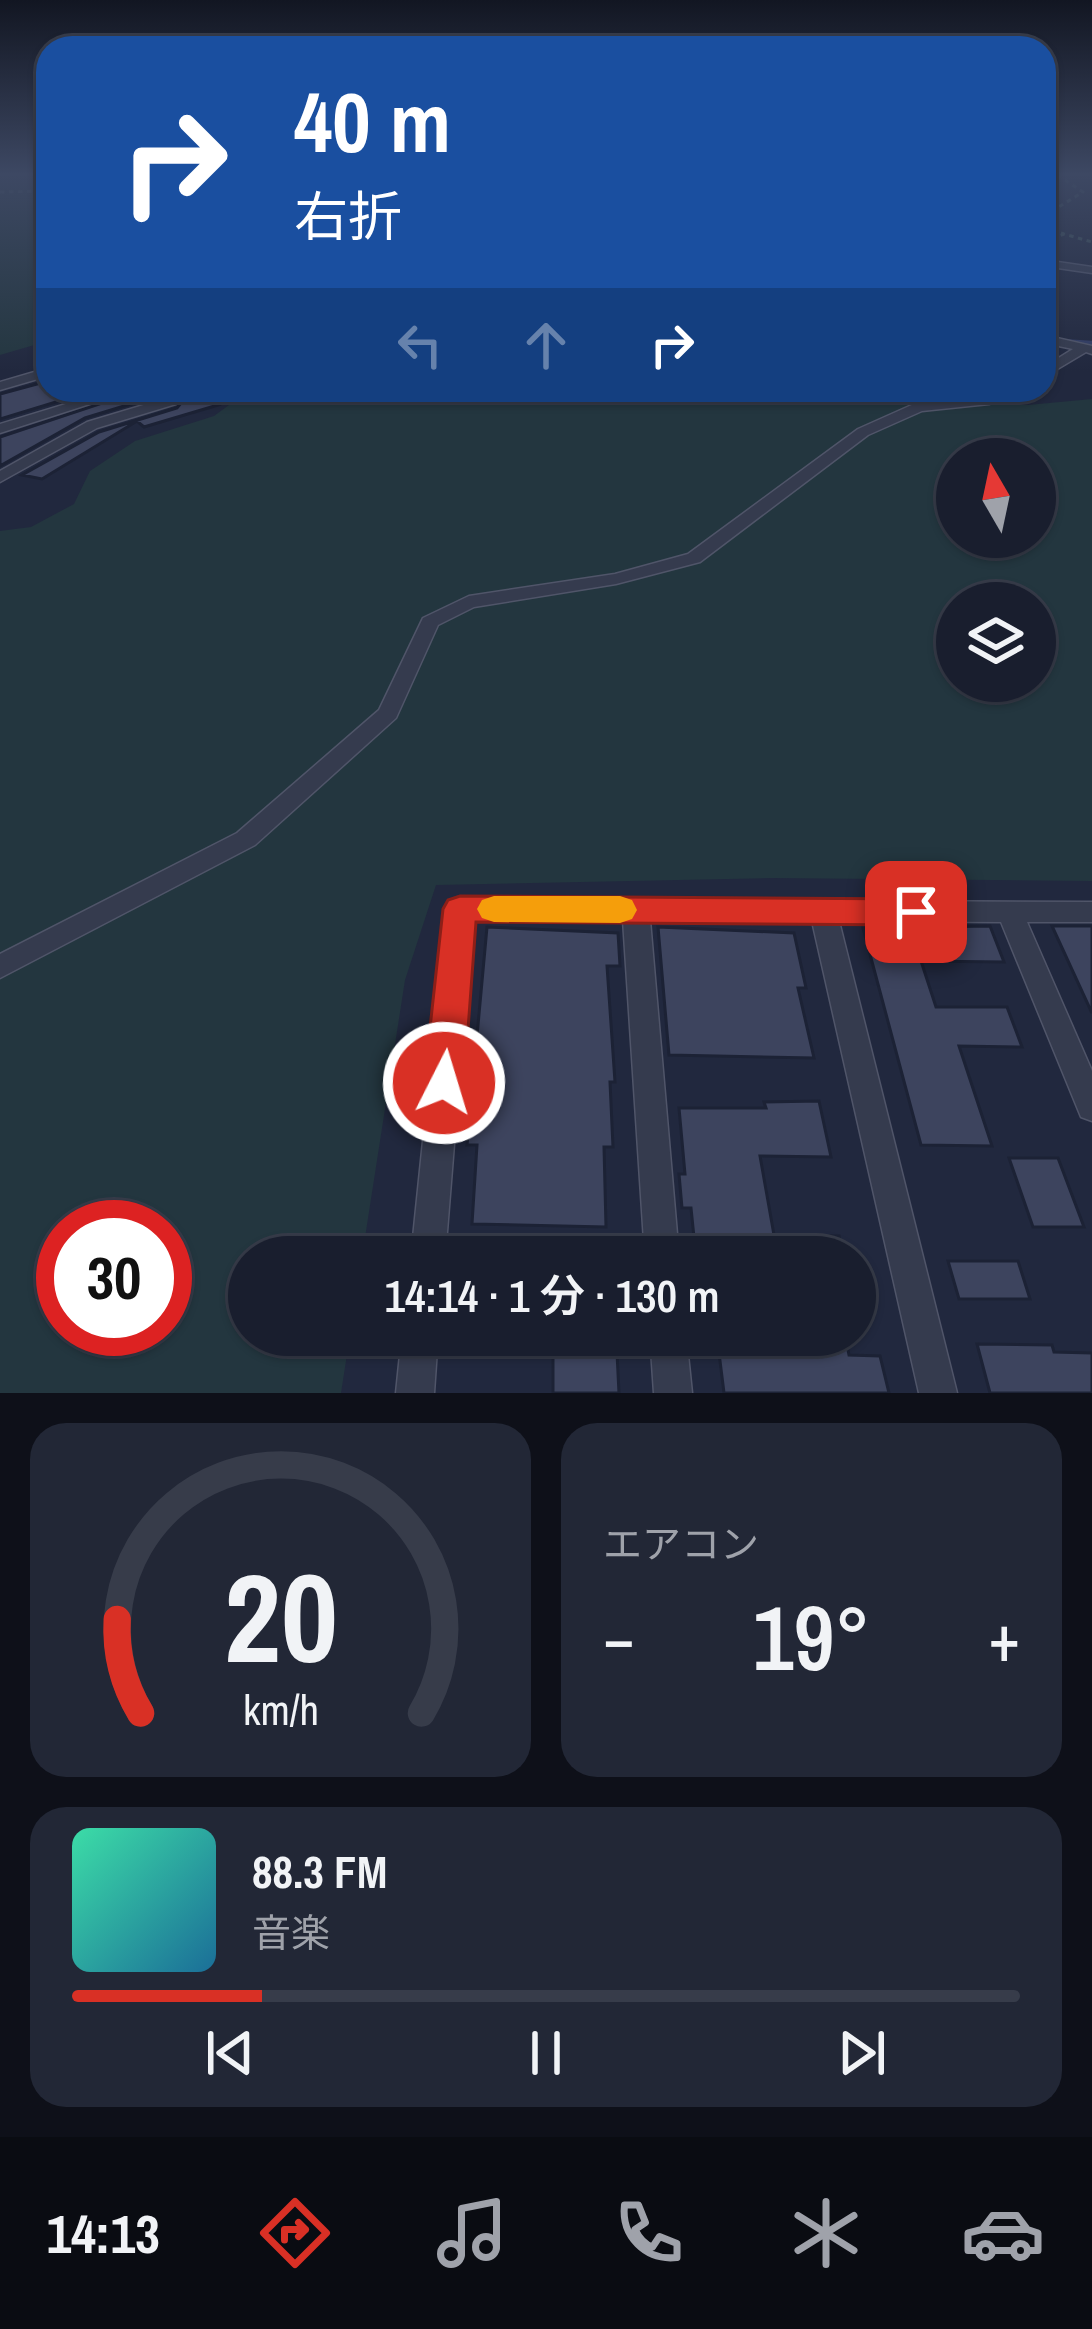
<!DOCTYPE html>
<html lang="ja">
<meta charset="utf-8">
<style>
body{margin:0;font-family:"Archivo Narrow","Noto Sans JP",sans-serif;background:#222736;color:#f1f3f6;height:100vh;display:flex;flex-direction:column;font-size:45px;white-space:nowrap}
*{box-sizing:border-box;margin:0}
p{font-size:39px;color:#9fa2aa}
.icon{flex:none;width:66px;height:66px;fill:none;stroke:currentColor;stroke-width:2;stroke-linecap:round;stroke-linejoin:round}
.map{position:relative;height:1393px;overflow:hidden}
.details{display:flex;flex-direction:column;gap:30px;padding:30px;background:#0e1019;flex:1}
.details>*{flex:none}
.guide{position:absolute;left:36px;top:36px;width:1020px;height:366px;border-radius:36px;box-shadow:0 3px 9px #0004,0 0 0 3px #373c4a;background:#1a4fa0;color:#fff;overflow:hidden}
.needle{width:78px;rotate:351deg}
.tools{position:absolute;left:936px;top:438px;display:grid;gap:24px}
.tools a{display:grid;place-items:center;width:120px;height:120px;border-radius:50%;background:#191e2e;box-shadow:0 3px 9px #0004,0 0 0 3px #373c4a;font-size:60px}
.speed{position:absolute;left:36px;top:1200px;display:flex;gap:24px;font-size:60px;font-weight:700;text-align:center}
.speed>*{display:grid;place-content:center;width:156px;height:156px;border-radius:50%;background:#191e2e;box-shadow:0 3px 9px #0004,0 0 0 3px #373c4a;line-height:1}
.speed .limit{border:18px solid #d22;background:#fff;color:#111}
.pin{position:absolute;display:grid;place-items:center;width:102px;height:102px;color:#fff;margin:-51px;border-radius:24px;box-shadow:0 6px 18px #0006}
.me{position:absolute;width:132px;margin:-66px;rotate:5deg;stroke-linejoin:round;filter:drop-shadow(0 0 9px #0008)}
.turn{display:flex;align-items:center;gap:42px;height:252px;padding:0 60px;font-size:54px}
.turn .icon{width:156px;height:156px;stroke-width:2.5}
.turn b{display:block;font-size:84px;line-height:102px}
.lanes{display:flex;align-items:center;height:114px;padding:0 60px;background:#0003;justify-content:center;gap:60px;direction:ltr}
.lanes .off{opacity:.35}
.big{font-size:90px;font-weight:600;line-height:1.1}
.details .card{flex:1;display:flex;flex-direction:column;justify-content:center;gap:18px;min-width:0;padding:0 42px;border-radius:36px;background:#222736}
.details .dial{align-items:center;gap:0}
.dial svg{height:312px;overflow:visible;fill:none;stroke:#373c4a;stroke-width:7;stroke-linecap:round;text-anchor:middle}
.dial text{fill:#f1f3f6;stroke:none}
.song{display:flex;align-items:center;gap:36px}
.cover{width:144px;height:144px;border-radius:18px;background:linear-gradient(135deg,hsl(160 70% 55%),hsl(200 70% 35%))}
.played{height:12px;border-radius:6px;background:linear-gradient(90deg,#d93025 20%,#373c4a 20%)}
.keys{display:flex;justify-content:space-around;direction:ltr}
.heat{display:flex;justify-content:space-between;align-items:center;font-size:66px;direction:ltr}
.details .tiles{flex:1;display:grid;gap:30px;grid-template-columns:1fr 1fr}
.card:last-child{grid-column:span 2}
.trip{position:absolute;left:228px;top:1236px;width:648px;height:120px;border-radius:60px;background:#191e2e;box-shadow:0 3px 9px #0004,0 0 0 3px #373c4a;font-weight:600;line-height:120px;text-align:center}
.dock{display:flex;height:192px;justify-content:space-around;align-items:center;background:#0a0c12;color:#9fa2aa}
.dock .icon{width:84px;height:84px}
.dock .active{color:#d93025}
.dock b{font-size:54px;color:#f1f3f6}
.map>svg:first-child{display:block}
.green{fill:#23363f;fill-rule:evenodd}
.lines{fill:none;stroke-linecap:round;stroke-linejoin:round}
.stream{stroke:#323d64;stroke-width:4.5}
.building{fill:#3d445e;stroke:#1c2235;stroke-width:3}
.street-casing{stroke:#505569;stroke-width:3}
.path{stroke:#3e5259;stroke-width:3;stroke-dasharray:4.5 4.5;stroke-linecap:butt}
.street{fill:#353b4e;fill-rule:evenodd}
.route{fill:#d93025;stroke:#8d1f18;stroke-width:3}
.slow{fill:#f59e0b}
</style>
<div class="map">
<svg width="1092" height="1393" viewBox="0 0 1092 1393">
<rect width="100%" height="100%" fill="#21283e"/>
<!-- green -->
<path class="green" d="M0,176H48V341L0,355Z
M229,390H835L854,395L1028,405L1092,399V881L771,878L436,885L405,980L362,1257H249V1335H350L341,1393H0V531L31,527L74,504L90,471L135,441L214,416L229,405L215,398ZM957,459H1035V537H957ZM957,603H1035V681H957ZM63,1227H165V1329H63Z"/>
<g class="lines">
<!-- stream -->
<path class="stream" d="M1044,340L1092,343"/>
</g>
<!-- building -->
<path class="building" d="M48,381V390L92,391L0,419V394Z
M141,390H152L157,396L85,418L0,466V437Z
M180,390H192L218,405L144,427L137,421L42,479L22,475L99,432L177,408L186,397Z
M990,926L1004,962L921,961L936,1007H1007L1022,1047L959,1046L992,1146L921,1145L863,928Z
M1052,926H1092V1013Z
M487,927L618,933L620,966H607L615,1082H610L613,1147H604L606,1227L472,1224L477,1145H467Z
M658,927L794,933L806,988H798L814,1058L669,1055Z
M819,1101L831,1157L760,1156L774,1235L839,1236L843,1257H696L691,1208H682L679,1174H685L679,1108H766L764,1102Z
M1009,1158H1058L1084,1227H1033Z
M948,1261H1018L1030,1299H959Z
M807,1335H845L849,1355L880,1356L889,1393H724L719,1353H810Z
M977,1344L1052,1345L1054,1352L1092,1353V1393H990Z
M553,1353H617L619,1393H553Z"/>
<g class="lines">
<!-- street casing -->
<g class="street-casing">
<path id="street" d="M1044,260L1092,267V273L1044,266Z
M1044,335L1092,346V354L1086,352L1044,377V367L1073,349L1044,343Z
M48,368V376L0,390V382Z
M112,390H133L0,433V424Z
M156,390H173L182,397L176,404L97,428L0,482V471L87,422L167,398Z
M1004,390H1024L989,404L922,411L868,435L700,562L616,584L474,607L438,625L396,718L255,845L0,978V954L237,833L379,710L423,618L469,596L615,574L688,554L858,429L914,404L987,396Z
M460,899L1092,902V922H1027L1092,1071V1121L1081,1117L1001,922L839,921L957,1393H919L812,921L650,920L679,1257H645L623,920L472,919L445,1257H411L447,909L451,902Z
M402,1335H438L434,1393H396Z
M650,1335H686L692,1393H654Z"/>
</g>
<!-- path -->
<path class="path" d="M0,192L48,191
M1044,216L1083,192L1059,176
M1044,227L1064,234
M1044,242L1064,234L1092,242"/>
<!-- street -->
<use href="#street" class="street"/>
</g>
<!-- sky -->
<linearGradient id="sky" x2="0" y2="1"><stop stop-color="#121622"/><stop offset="0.47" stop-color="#3d4863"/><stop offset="1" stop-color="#3d4863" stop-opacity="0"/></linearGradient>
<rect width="1092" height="371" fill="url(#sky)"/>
<!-- route -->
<path class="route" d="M460,896L916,899L928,902L933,912L928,921L916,925L476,922L464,1083L458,1096L444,1101L430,1096L424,1083L443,909L448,900Z"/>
<!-- slow -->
<path class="slow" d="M494,896H620L632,900L637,910L632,919L620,923L494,922L482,918L477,909L482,900Z"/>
</svg>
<div class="tools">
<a><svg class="needle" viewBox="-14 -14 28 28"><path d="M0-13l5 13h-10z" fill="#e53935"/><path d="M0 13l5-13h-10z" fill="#9fa2aa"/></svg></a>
<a><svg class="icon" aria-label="layers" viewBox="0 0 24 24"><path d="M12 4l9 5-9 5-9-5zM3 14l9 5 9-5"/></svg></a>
</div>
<div class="speed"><div class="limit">30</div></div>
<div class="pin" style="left:916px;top:912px;background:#d93025"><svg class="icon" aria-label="arrive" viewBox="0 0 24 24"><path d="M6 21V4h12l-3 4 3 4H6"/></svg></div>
<svg class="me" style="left:444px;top:1083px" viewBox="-20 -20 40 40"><circle r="17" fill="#d93025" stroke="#fff" stroke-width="3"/><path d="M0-11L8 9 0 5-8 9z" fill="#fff"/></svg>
<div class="trip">14:14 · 1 分 · 130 m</div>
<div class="guide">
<div class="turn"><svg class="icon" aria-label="right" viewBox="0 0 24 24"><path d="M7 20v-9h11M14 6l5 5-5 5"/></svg><div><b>40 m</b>右折</div></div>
<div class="lanes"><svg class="icon off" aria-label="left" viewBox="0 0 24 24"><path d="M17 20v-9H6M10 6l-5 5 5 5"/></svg><svg class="icon off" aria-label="ahead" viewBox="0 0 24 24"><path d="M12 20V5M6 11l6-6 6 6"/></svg><svg class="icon" aria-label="right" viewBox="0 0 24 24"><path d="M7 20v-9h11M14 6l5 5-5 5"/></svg></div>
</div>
</div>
<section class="details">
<div class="tiles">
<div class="card dial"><svg viewBox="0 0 100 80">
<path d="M14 69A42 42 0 1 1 86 69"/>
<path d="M14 69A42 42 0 0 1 8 45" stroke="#d93025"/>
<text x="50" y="56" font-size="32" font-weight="700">20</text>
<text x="50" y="72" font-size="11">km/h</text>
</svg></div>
<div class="card"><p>エアコン</p>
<div class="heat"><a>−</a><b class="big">19°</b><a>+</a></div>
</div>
<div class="card">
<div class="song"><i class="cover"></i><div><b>88.3 FM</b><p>音楽</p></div></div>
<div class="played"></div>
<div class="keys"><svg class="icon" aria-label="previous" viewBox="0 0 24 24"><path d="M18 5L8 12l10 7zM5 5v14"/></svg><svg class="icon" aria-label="pause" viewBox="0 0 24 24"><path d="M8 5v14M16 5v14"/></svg><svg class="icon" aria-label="next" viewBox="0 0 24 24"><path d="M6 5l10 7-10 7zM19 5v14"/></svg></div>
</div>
</div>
</section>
<nav class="dock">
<b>14:13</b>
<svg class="icon active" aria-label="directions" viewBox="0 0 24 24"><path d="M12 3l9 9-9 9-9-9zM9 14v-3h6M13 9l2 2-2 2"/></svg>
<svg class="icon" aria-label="music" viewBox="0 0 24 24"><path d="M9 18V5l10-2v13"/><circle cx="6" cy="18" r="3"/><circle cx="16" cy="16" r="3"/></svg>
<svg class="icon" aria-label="phone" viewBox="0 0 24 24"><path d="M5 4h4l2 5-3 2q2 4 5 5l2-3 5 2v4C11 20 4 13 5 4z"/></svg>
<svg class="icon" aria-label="climate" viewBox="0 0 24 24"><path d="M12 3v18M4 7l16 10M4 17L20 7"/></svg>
<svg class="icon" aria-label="car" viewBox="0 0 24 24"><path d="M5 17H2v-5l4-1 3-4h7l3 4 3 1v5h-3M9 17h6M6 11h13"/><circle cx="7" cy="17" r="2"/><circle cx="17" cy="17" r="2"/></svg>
</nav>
